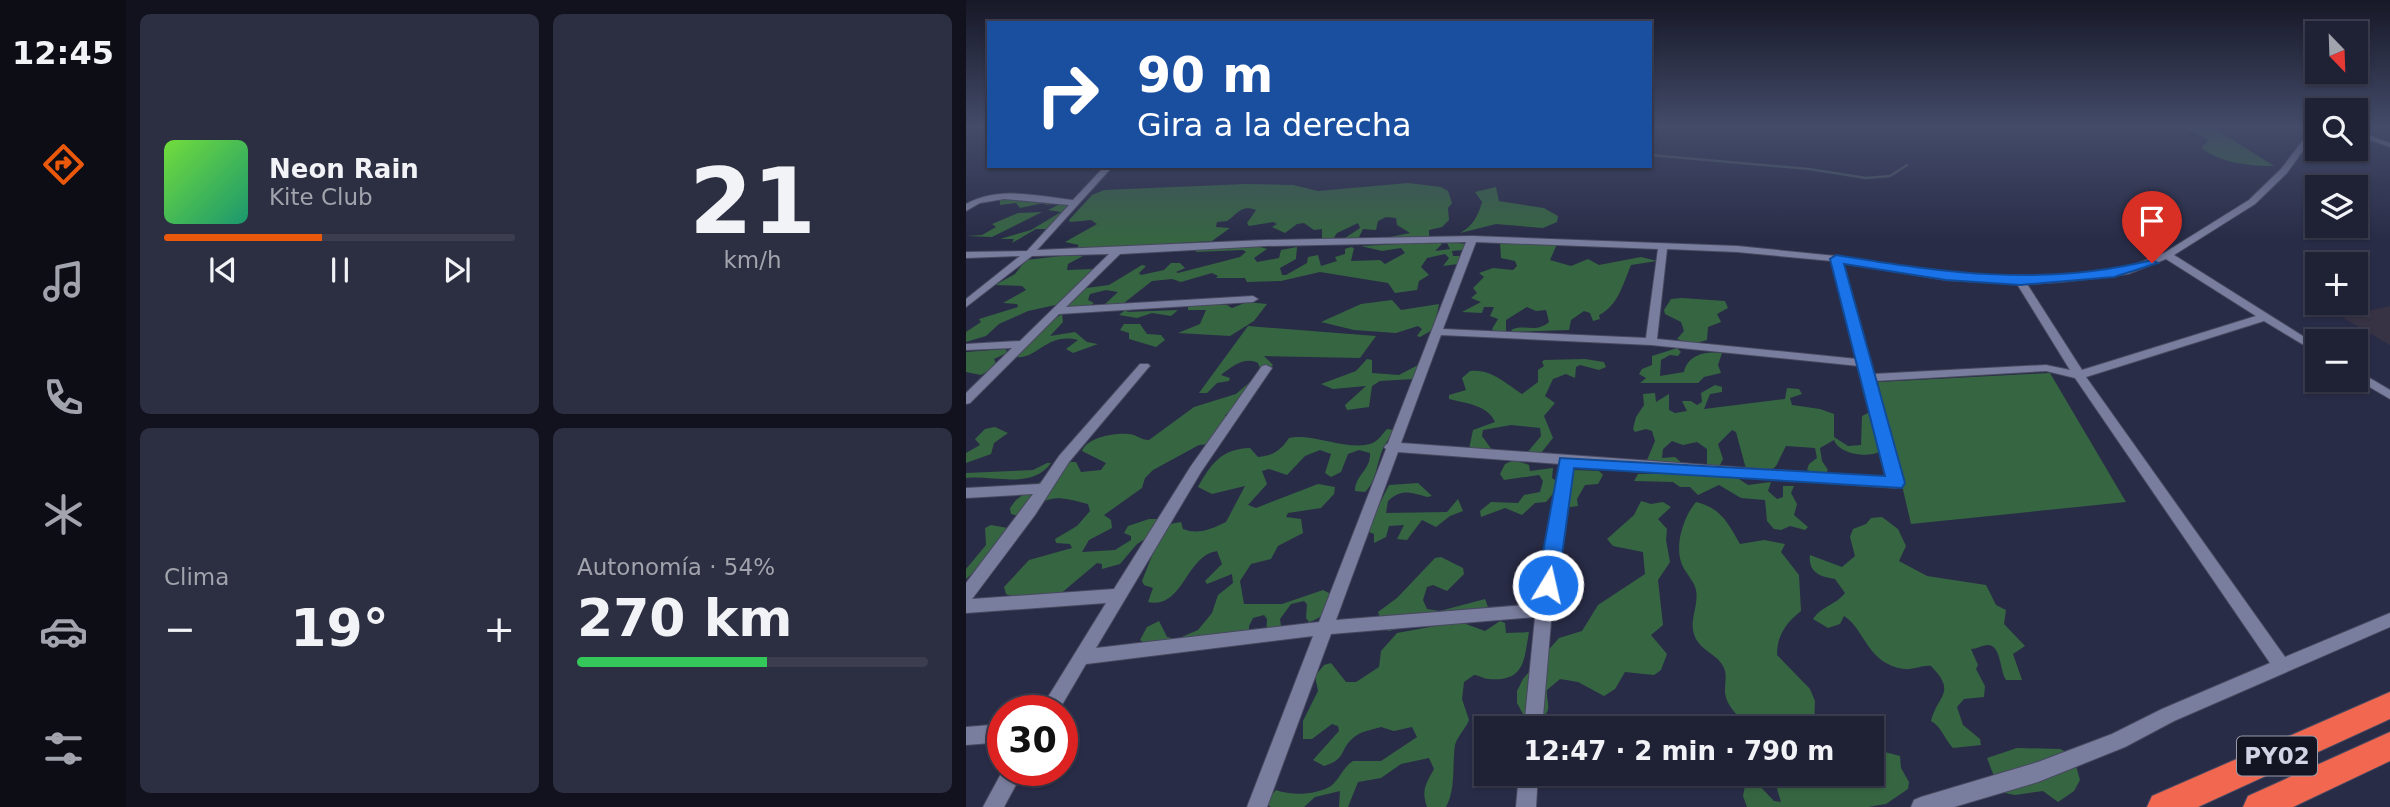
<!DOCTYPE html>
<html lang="es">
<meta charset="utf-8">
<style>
body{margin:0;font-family:"DejaVu Sans",sans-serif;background:#2c2e41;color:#f1f3f6;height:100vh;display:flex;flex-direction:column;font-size:26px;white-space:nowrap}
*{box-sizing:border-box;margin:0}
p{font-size:23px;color:#a1a3ad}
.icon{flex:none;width:38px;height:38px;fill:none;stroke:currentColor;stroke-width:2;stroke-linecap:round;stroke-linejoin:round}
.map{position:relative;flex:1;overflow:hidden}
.side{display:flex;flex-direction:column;gap:14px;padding:14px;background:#11121d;width:840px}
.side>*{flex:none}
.guide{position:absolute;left:21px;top:21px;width:665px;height:147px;border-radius:0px;box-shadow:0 2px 5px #0004,0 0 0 2px #3c3e50;background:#1a4fa0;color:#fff;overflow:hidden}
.needle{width:46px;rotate:157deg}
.fabs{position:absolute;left:1339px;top:21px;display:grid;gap:14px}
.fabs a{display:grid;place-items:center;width:63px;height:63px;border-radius:0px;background:#1f2135;box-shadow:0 2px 5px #0004,0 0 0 2px #3c3e50;font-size:35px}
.speed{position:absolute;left:21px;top:695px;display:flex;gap:14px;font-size:35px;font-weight:700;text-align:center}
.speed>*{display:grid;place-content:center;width:91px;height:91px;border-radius:50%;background:#1f2135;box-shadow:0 2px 5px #0004,0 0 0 2px #3c3e50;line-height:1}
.speed .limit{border:10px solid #d22;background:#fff;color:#111}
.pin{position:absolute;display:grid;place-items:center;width:60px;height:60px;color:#fff;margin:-72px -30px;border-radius:50% 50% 50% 0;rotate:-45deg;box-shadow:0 0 7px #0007}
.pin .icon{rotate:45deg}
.me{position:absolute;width:77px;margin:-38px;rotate:9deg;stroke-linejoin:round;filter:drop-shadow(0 0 5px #0008)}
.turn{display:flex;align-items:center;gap:24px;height:147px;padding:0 35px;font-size:32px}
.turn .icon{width:91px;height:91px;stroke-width:2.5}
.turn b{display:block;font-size:49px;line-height:60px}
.big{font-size:52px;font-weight:700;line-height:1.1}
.side .card{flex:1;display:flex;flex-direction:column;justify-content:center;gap:10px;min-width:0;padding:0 24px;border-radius:10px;background:#2c2e41}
.side .dial{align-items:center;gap:0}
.dial b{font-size:91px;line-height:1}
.song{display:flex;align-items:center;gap:21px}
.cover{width:84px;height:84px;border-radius:10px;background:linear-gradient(135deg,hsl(100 70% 55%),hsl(160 70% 35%))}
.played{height:7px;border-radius:4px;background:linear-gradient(90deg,#ea580c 45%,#3c3e50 45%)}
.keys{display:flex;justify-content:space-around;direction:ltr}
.heat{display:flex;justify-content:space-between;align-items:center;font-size:38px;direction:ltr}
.charge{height:10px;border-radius:5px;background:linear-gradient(90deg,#34c759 54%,#3c3e50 0)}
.side .tiles{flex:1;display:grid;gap:14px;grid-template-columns:repeat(2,1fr)}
.trip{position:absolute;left:508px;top:716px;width:410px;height:70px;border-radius:0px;background:#1f2135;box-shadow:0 2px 5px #0004,0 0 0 2px #3c3e50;font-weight:700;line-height:70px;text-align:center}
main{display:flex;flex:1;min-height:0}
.menu{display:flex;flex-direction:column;width:126px;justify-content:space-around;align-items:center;background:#0c0d15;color:#a1a3ad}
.menu .icon{width:49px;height:49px}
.menu .current{color:#ea580c}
.menu b{font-size:32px;color:#f1f3f6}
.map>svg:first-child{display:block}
.industrial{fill:#383344}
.green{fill:#366542}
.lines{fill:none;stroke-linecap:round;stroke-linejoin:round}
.stream{stroke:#4a5760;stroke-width:2.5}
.minor-casing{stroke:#484960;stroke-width:2}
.highway-casing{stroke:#484960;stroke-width:2}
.minor{fill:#7a7e9e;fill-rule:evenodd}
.highway{fill:#f16750;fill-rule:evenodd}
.route{fill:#1a73e8;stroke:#114b97;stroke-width:2}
.labels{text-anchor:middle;stroke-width:7;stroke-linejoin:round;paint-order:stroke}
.shield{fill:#141522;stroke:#999bab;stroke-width:2}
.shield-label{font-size:23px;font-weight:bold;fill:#d2d4e6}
</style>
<main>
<nav class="menu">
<b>12:45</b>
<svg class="icon current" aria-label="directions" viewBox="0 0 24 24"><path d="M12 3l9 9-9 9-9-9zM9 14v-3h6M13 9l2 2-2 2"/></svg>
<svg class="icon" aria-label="music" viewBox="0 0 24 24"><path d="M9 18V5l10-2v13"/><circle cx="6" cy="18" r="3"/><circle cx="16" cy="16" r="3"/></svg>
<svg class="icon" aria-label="phone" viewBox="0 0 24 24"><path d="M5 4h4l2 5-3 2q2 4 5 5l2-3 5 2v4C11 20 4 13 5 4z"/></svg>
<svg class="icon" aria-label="climate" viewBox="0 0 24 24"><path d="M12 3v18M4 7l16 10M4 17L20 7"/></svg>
<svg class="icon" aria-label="car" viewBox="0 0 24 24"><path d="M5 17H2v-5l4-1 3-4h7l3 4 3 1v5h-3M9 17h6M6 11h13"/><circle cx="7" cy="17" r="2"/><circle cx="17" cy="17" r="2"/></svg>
<svg class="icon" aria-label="filters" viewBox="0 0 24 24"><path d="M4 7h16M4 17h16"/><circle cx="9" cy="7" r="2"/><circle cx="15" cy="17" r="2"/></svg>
</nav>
<section class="side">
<div class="tiles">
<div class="card">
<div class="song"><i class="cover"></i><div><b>Neon Rain</b><p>Kite Club</p></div></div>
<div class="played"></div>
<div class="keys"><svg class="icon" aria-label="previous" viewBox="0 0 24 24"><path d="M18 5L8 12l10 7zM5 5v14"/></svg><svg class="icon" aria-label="pause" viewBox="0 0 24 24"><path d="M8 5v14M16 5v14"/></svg><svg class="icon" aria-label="next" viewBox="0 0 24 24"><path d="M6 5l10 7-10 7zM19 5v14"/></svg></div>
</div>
<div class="card dial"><b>21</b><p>km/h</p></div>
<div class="card"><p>Clima</p>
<div class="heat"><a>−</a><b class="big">19°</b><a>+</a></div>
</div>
<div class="card"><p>Autonomía · 54%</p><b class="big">270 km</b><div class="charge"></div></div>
</div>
</section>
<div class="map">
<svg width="1424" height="807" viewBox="0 0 1424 807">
<rect width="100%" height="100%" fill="#292c47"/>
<!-- industrial -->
<path class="industrial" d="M1424,306V345L1376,317Z"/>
<!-- green -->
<path class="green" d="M1216,126H1245L1308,166C1287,167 1252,162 1235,148L1243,140Z
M442,183L475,187L482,191L486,203L482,208L483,220L476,227L463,230V238L424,237L444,233L431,225L430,218L420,217L412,221L410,230L397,229L392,239L379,238L394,228L392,223L371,233L367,239L356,240V229L348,230L338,223L331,224L319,233L306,227L311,224L307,222L283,226L281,223L290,210C275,204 271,215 261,221L251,222L250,227L264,228L246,241L110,249L113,245L99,242L131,224L125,220L104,222L103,220L126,195L138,190L279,184L327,185L352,191Z
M530,187L533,201L578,208L592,216L591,222L577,228L530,224L494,233C507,226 512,216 516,202L509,192Z
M30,198L108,201L81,229H70L46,243L48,239H34L65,230L95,212L82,210L96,203L78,205L82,202L54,208L50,203L34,205V201Z
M76,212L26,237L1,236L16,235L30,227L26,224L52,213Z
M480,241L499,244L497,250L486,251L487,256H495L492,264L477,266L483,258L479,254L461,258L455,267L463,275L453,281L451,290L429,293L422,283L354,272L315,281L281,282L279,278H250L252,276L246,273L215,282L206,279L186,281L158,303L172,307L160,312L212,310L205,316L186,313L171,318L153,315L158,311L150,306L138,305L152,292L140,290L124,294L122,300L128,303L122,307H101L120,288L143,285L176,265L180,266L173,273L175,275L198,270L205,263H214L219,268L210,272L212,273L274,257L280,252L277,250L230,252L229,249L288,245L301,249L288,258L291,262L313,258L315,250L331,247L330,259L314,268L316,275H320L341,263L342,257L352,255L355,266L371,261L369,257L379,254V249L385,247L388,248L385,261L414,260L419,264L439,253L435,248L416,251L395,246L473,242L476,244L469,251L484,249Z
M534,242L591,244L584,260L605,266L622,259L633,265L675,257L691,261L665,265C657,284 652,306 633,315L634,319L627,321L624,313L618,311L605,320L603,330L547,332L545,330C558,323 569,334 583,322L580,310L570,311L561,307L540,320V331L529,332L526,329L532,319L524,316L528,307H518L516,313L496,312L515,302L505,298L511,293L507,288L518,277L513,273L527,268L547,270L551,266L549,261L535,258Z
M104,255L117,256L102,264L101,270L129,269L94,304L62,311L33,324L20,336L0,342V332L15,322L13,319L52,307L51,304L37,303L60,290L56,286L29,285L49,274L60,260Z
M716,298L759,301L762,308L751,314L755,322L742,327L741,340L726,344L711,339L718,331L715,322L699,314L698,310L705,299Z
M426,300L435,310L473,304L468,329L454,337L451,336L456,329L452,326L430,333L388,330L355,322L395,304Z
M281,302L301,304L288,321L264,336L212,333L234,324L240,310H222V305H261L266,308Z
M96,314L97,322L84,336L109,332L121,342L132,344L107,353L100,349L112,340C80,332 72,360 49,357L81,324Z
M158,324H174L181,334L195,335L199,340L190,347L163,339V333L154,330Z
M282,326L410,336L394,358L298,356L307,365L303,370L295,371L292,363C279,356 265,367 255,375L264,378L263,381L251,383L241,393H233Z
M711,348L715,352L712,356L704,355L695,360L694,376L718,372C722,354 740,351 756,353L752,365L755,373L738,377L732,383H674L680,378L673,374L676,369L686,365V356Z
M40,349L41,353L28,359L31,366L15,375L0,372V352Z
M401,359L406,360V373L433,375L452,365L448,379L414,381L406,386L403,407L381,410L379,405L400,386L367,389L355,384L390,371Z
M619,359L638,362L640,367L633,370L614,365L610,367L609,378L600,374L587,379L579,396L589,403L578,416L587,438L575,453L560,454L575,436L574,428L545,425L517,430L516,436L526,450L503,449L507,430L529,422C522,405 499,403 483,399V395L500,390L496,378L504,371C524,368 541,384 556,394L572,382V370L578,366L576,362L578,360Z
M1084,373L1160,502L945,524L912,382Z
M284,382H288L274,407L259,415L260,418L243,444L233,445L187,470L179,478L176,488L138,515L145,520L146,528L123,540L116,552L149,550L165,540V536L158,533L162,526L183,519H194L187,534L171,544L154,564L136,569V564L131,563L93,595L49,597L40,594L38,587L63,560L106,548L104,544L90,543L89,539L111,526L124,511L122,504C84,494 86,496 53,516L45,514L44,508L50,500L100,462H110L115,472L135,470L140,463L116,451C122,437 148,433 162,434C171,434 173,440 183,440L228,407L270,394Z
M749,385L756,387V392L744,394L738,409L819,399L821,388L833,389L836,394L824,398L826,405L854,409L868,414V437L882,446L895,445L896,416L902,413L912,430L913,452C901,458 873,454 868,440L854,448L856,461L862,470L858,476L841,470L843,464L851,458L849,448L820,446C805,474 815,470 780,469L770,432L766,430L752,444L757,459L753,467L741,465V449L731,442L717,445L706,441L697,449L696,458L709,457L717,464L681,460L689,441L686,431L680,429L669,432L667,429L670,417L678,405L677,394L689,393L690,402L703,394V410L709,413L721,411L716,401H725L731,405L736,402L735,393Z
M29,427L42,433L28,443L25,454L0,463V453L14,445L9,439L19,429Z
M421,429L427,430C425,436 422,439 419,445C410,460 412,480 399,492L389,491C389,475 405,470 404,453L393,450L382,454L375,472L365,477L359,473L365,454L354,450L339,456L321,475L303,469L296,471L301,484L282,505L290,508L352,484L369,487L368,494L355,508L322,513L320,517L335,519L337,533L312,546L305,559L285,564L274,581L278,604H316L357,590L363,593C363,608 358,618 343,622L340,618L341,604L338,601L325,604L314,619L315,626L321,628L317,639L303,641L300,638L301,619L298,615L287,618L283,626V638L183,646L174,640L181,627L193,621L201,637L211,639L232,630L246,613L252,595L267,583L266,574L241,584L239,581L256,564L251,551C220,555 217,610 182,602L187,588L178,585L176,581L189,548L204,524L215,522L217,529C232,535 246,529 260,522L279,486L246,494L232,487C245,464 255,449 284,448L292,457C307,456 315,450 323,438C347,432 390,455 410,441C414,438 417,433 421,429Z
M548,460L563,465L564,471L587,468L586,478L592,482V488L580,502L569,503L556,515L539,508L515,517L514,511L525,502L552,503L558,495L574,492L577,481L573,475L538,480L534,474L539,464Z
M81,463H85C66,490 27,475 0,478V473L67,470Z
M609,470L633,471L637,475L632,484L619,485L611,499L612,506L597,508L602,471Z
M726,473L767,475L782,485L805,482L802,491L811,499L817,497V486H828L825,493L831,504L828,515L842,527L839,530L824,526L815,530L808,529L801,521L799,500L775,498L753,485L732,495L724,487H714L707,482L668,481L672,474Z
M452,483L466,496L461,497C445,493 436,488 422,501L420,513L481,512L492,499L497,511L484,516L470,527L456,520L441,540L431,539L438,525L423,526L420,537L408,543V534L400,531L423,485Z
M675,501L685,504L697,502L705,507L692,519L701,529L700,540L704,562L692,580L697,625L685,635L701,654L695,670L688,675L659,672L649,689L638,696L612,682L594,679L581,690C580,702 587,709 576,718H559L551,703V691L557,679L593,638L616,631L632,605L679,574L677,552L647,546L641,539L668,515Z
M730,502C755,508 762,523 774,544L798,540L819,544L815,552L833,575L835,611C820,623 811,635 811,655L844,689L849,701L848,728H785C774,718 758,705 759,689C759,682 761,675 758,668C752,654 736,652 729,637C722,621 733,607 730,590C728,580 718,572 715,562C709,543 718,516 730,502Z
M916,517L932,529L940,546L933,561L961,576L1020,585L1030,605L1040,610L1038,624L1059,646L1047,654L1056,680H1040C1034,671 1035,645 1022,645C1016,645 1011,649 1005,649L1012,665L1010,669L1019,686L1018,697L998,699L991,707L997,725L1014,739L1015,745L987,748C978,739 976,727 965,721C972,694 991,693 965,666C956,665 948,670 938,669C901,664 899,629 878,616L874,624L862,628L847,619C854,607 870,605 879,593L869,579C854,577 842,572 844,555L876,567L889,556L884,537L887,529L900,524L905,518Z
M25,525L42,528L19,562L0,579V569L20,545L19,528Z
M475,557L497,568L498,574L481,591L467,585L461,587L457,600L461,609L474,611L519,599L522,607L423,631L418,629L412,612L431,598L469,558Z
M534,621L539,623L540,633L563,632C558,658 560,682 523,679C517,679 514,675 508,675L498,682L496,699L503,720C500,728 491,737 489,745C486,765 490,789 480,807H461C455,790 460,784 468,769L463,758L435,764L415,778L392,782L382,807H373L374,791L349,797L338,807H305L299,803L310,790C326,796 350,795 365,786C374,779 377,767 387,761H415L451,737L446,727L428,731L415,727C406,730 394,731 387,738C373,750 381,759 358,766L347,760L373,731L372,726L366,724L346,739H337V721L352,691L349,676L358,665L365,663L380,682H390L413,667L415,651L431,633L480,624H500L519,631Z
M1051,748L1094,749L1107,755L1114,780L1108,791L1092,802L1077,791L1049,795L1034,792L1021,758Z
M911,750L934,756L935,768L943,782L942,789L920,804L902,807H781L777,796L780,781L787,779L808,801L815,802L811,789L814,774H826L836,785L872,783L883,774H905Z"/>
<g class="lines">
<!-- stream -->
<path class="stream" d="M684,155L843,169L900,178L924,176L941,165"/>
<!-- minor casing -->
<g class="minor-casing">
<path id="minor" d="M1348,126H1351V131L1321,173L1289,204L1208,255L1351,345V353L1298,321L1120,377L1319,657L1424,613V627L1208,721L1159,747L1072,782L988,807H945L948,800L955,797L1072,762L1146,734L1196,709L1304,663L1109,378L1080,371L909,381L937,483L935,486L930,488L607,465L586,610L576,728H558L569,617L365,634L301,807H281L347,636L120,664L93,710H74L140,603L0,613V583L67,494L0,498V488L74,484L93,456L174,364H182L184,366L182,368L103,462L69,515L6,599L148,589L225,466L296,366L300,365L306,368L235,472L130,648L353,622L420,449L418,447L422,443L500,242L299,246L154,254L100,307L287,296L292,299L287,302L93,314L4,403L0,404V393L46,348L0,350V344L54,341L143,254L66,256L0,307V299L54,256L0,258V252L61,251L103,205L38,199L14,203L0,211V204C32,186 72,196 107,200L139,166H147L71,250L299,240L506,236L771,246L870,256L980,274L1054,278L1096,276L1160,268L1198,253L1283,200L1315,169ZM510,242L692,249L680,338L477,329ZM701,249L771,252L866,261L891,359L691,339ZM1200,259L1290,316L1116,370L1061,284L1096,282L1162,274ZM876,263L980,280L1051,284L1104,370L1080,365L907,374ZM475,335L685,345L893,366L922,478L435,443ZM432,452L594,464L571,604L370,620Z
M1402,126H1417L1393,132L1424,143V147L1390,135V128Z
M1390,370L1424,390V399L1390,379Z
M37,724V742L0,745V727Z
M37,770H58L38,807H17Z
M553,774H572L570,807H550Z"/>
</g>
<!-- highway casing -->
<g class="highway-casing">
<path id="highway" d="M1424,692V719L1232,807H1181L1186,796Z
M1424,732V761L1327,807H1277L1282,796Z"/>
</g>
<!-- minor -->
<use href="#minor" class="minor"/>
<!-- highway -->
<use href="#highway" class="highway"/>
</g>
<!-- sky -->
<linearGradient id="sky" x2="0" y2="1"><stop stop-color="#171827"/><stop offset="0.53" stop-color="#434b69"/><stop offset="1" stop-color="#434b69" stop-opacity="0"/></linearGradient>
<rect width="1424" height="239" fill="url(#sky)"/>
<!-- route -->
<path class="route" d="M870,255C979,273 1078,287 1186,260L1192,263L1148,277L1054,285L980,280L878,264L939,483L936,488L608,468L592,585L589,591H574L571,585L594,458L919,476L864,259Z"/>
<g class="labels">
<!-- shield labels -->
<rect class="shield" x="1271" y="736.5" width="80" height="39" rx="5"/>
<g class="shield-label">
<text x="1311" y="764">PY02</text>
</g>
</g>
</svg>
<div class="fabs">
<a><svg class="needle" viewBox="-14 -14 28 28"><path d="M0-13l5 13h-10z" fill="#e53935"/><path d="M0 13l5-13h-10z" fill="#a1a3ad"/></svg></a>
<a><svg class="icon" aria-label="search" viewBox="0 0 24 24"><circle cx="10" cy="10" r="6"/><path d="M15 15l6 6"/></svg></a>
<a><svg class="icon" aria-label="layers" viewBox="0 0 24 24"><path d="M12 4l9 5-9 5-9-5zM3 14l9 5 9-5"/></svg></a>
<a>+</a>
<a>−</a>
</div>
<div class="speed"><div class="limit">30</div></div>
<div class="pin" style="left:1186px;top:263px;background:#d93025"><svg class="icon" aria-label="arrive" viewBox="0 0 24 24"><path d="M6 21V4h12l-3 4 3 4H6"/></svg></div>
<svg class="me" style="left:582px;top:585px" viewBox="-20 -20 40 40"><circle r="17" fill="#1a73e8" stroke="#fff" stroke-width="3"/><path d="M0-11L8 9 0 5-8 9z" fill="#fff"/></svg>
<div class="trip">12:47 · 2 min · 790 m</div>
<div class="guide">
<div class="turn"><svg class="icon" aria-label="right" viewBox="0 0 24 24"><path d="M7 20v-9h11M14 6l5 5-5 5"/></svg><div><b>90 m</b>Gira a la derecha</div></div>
</div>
</div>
</main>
